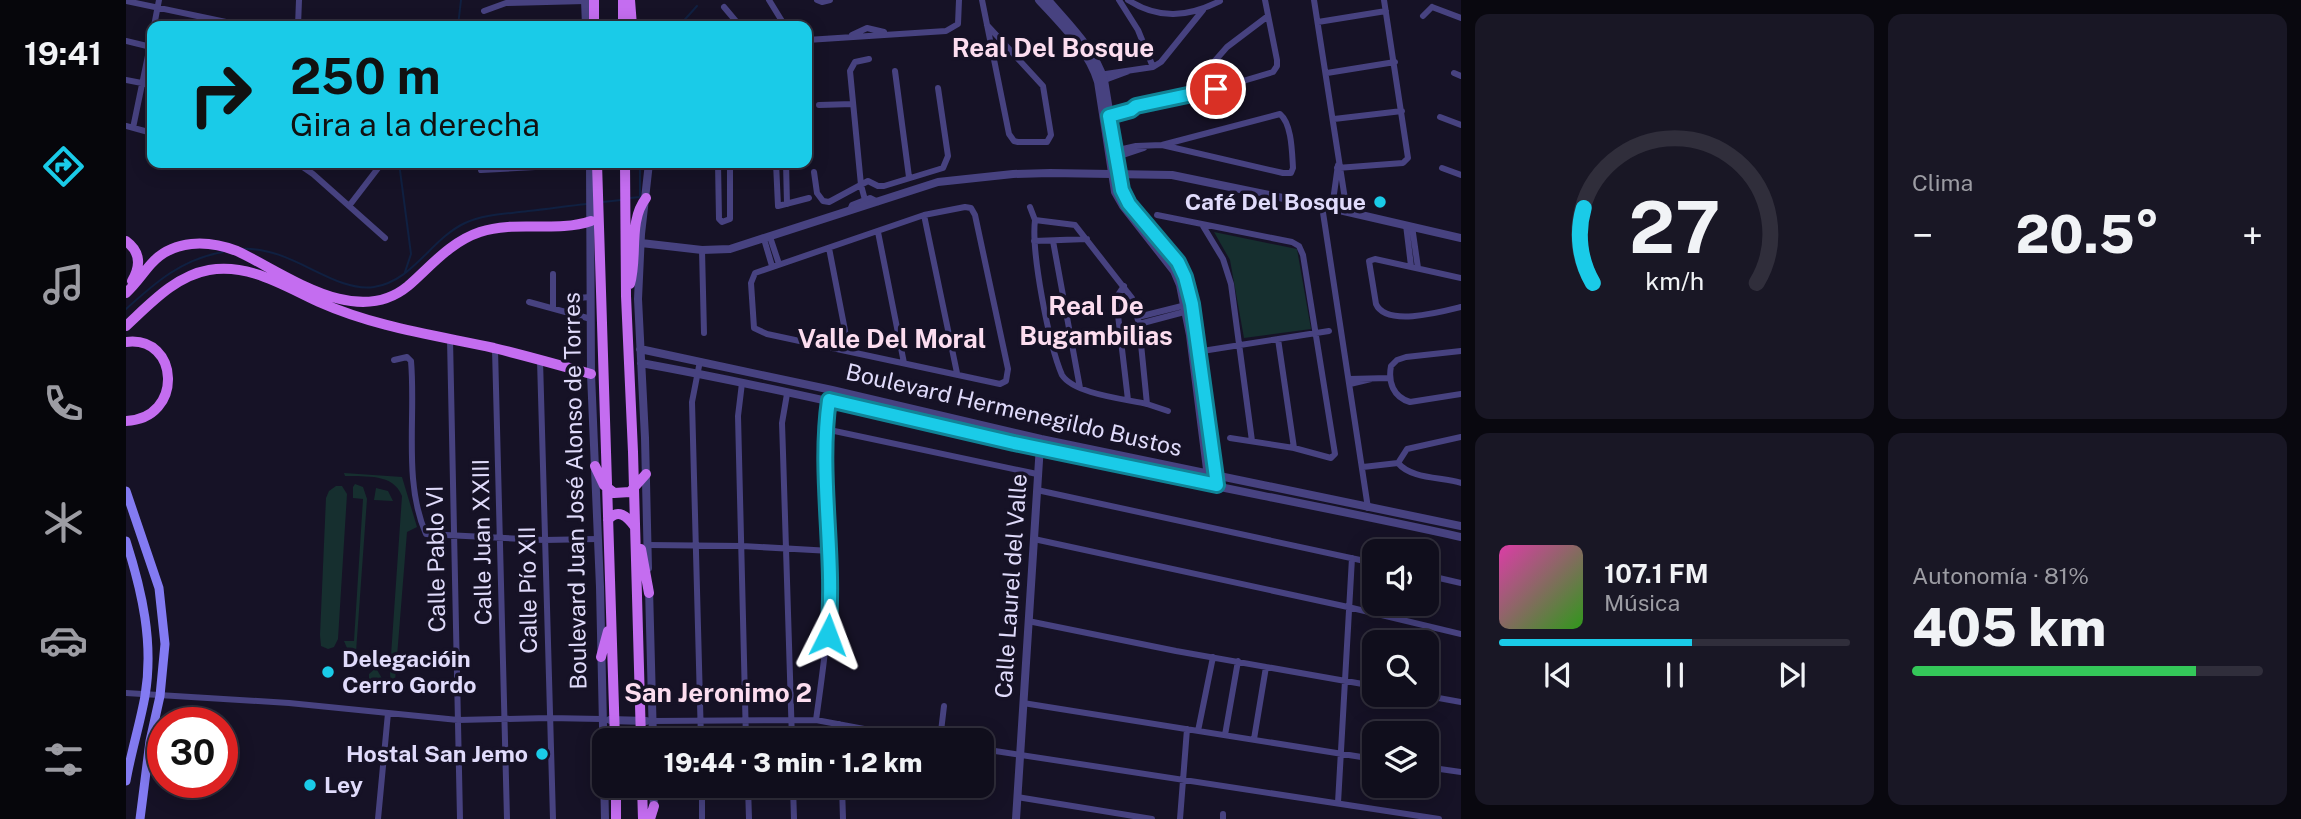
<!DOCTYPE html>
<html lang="es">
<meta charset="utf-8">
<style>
body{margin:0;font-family:"Public Sans",sans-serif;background:#191725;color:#f1f3f6;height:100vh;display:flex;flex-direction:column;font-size:26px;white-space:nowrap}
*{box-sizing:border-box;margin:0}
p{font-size:23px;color:#9c9ca3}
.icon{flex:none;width:38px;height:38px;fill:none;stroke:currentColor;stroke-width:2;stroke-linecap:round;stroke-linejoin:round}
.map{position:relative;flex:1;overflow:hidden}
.side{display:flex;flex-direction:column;gap:14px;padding:14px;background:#09080f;width:840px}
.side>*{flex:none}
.guide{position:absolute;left:21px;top:21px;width:665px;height:147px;border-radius:14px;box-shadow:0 4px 18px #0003,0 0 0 2px #302e3b;background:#1acbe8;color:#111;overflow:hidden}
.fabs{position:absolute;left:1236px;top:539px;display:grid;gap:14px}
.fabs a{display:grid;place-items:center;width:77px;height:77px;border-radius:14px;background:#100e1c;box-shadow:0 4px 18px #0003,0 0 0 2px #302e3b;font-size:35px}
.speed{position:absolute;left:21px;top:707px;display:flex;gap:14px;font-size:35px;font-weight:700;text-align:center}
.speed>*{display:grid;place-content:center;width:91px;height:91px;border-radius:50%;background:#100e1c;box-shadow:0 4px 18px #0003,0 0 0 2px #302e3b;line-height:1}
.speed .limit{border:10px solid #d22;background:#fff;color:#111}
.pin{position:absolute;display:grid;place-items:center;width:60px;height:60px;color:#fff;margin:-30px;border:4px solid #fff;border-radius:50%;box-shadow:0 2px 7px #0007}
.me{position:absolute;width:77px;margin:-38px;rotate:3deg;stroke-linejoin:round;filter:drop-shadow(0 0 5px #0008)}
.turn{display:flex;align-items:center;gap:24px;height:147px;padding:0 28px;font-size:32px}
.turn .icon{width:91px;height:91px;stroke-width:2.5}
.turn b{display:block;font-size:49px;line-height:60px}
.big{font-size:52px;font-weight:800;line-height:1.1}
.side .card{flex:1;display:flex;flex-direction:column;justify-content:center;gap:10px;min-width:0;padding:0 24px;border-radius:14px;background:#191725}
.side .dial{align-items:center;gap:0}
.dial svg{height:182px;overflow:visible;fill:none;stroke:#302e3b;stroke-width:7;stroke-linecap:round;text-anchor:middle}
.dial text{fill:#f1f3f6;stroke:none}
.song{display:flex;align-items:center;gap:21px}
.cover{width:84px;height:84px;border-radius:10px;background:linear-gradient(135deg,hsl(320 70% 55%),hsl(110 70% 35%))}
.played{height:7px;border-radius:4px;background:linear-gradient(90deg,#1acbe8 55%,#302e3b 55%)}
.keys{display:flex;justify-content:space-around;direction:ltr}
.heat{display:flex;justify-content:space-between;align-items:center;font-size:38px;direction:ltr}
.charge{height:10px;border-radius:5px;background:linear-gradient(90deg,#34c759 81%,#302e3b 0)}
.side .tiles{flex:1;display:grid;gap:14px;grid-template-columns:repeat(2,1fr)}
.trip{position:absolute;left:466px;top:728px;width:402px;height:70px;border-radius:14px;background:#100e1c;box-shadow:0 4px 18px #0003,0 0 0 2px #302e3b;font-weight:800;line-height:70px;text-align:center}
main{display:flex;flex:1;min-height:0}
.dock{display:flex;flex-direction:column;width:126px;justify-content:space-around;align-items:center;background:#06060b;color:#9c9ca3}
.dock .icon{width:49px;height:49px}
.dock .on{color:#1acbe8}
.dock b{font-size:32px;color:#f1f3f6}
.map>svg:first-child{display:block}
.green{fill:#162f2f}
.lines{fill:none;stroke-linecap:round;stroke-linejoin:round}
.stream{stroke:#102041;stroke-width:2}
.minor{stroke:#474280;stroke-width:6}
.tertiary{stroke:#474280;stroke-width:8}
.secondary{stroke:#837bf2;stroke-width:9}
.primary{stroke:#c46df0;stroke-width:10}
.route-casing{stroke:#118497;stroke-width:18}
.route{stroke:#1acbe8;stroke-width:12}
.poi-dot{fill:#1acbe8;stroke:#161226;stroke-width:2.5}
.labels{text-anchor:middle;stroke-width:7;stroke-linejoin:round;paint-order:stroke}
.poi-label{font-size:23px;font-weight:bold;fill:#e0dbfb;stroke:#161226;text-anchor:end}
.street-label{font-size:23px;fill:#e0dbfb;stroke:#161226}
.quarter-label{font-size:26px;font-weight:bold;fill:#fcddef;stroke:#161226}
</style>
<main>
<nav class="dock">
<b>19:41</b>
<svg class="icon on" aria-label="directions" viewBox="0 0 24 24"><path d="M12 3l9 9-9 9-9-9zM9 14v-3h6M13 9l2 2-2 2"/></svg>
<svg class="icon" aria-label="music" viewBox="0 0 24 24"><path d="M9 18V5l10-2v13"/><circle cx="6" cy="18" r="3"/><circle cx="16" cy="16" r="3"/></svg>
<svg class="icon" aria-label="phone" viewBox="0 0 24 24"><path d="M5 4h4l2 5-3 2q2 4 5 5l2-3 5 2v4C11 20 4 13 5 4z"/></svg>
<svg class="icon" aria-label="climate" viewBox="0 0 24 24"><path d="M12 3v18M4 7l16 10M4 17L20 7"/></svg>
<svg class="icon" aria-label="car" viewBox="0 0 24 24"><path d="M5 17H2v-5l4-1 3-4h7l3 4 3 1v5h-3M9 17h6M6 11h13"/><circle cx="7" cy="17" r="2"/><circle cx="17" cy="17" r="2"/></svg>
<svg class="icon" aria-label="filters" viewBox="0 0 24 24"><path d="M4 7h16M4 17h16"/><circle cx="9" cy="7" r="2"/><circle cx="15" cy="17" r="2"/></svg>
</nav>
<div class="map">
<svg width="1335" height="819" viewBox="0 0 1335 819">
<rect width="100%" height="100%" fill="#161226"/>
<!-- green -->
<path class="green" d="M1088,232L1171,249L1185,329L1118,338L1104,260Z
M218,473L276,477L291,527L281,532L268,694H265L264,670L276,496C267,473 240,477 219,476Z
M229,484L237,487L241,499L230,652L221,648L218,641H228L237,499L227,498V487Z
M210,486H216L221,494L212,639L208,647L202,649L195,646L194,635L200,498L203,491Z
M250,488L262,491L267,501L248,500Z
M250,668L258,682V694L246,696L243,694L248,683L243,682V674Z"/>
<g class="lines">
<!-- stream -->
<path class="stream" d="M332,26L335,0
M553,26L571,6
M273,163L285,254L279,272
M504,198L514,197V163
M477,202L495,200
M116,249C166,246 207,293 248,287C287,281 305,239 339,223C359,214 381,214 402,211C422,209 441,206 461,204
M0,309C30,282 56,259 97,252"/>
<!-- minor -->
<path class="minor" d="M643,0L659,26
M691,0L696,2L704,0
M856,0L883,134L888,141L892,142H921L925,135L917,86L861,25
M993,0L1012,30L1027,67
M1002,0C1033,20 1062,17 1094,1
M1188,0L1221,212
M0,1L119,26
M598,7L614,26
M1306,7L1335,18
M358,11L380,3L459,1
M1297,16L1306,7
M1192,22L1260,11
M28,26L33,0
M172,26L173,0
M726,35L741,28L758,32
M681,40L820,31L832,24L833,0
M0,41L25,47
M769,71L783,177
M1201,73L1269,62
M1328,73L1335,76
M973,75L1027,67L1035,62L1077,10
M0,80L26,85
M976,81L1003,71
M1059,95L1101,47L1142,16
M693,105L727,104
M980,111L1080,92L1147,72L1151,66V60L1139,0
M982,116L1002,111L1010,106
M1314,117L1335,125
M1208,119L1276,111
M0,126L26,133
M7,128L26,36
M988,151L1010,146L1036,145L1154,114C1166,124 1166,153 1167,168L1165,173H1157L1036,145
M988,158L1018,148
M171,163L187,174L259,238
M592,163L593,219L596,222L604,219V163
M604,163H616
M650,163L652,206L683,198
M660,163L661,204
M1211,168L1277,163L1282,158L1258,0
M1316,168L1335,175
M355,170L464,164
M688,172L691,193L697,201L703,202L742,181L752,186H758L817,168L822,156L812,88
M739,200L735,185L724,71L729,62L743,59
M223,206L256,163
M1196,206L1242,508
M839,207L845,208L849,215L882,369L880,381L874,384L641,334L628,328L625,283L629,273L798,215Z
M904,207L909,220
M1206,208L1212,165
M724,210L726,205L744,198L752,202
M798,215L831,373
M1031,215L1166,242L1173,246L1177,255L1209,454L1205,458L1168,448L1104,438
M909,220L949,225L1006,298L1013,324L1021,404C999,399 948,394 936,375C923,345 905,252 909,220Z
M1280,225L1285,266
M1077,226L1097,259L1105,284L1126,441
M1286,226L1292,268
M752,232L778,363
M644,237L653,264
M638,239L646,266
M908,241L961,239
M927,241L954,388
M703,248L723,351
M576,250L578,333
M427,274V308
M1335,278L1249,259L1243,261L1250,304C1260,327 1315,312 1335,307
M998,286L990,298L1002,400
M403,302L465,319
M448,314L451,298L465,297
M1012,317L1060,305
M1013,324L1062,311
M324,339L334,819
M1152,339L1168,448
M369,349L381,819
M1335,351L1280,357L1271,360L1265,366C1262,382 1267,397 1284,402L1335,394
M1070,352L1203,331
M268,360L281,357L285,361C290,416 277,482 300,534L418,540L472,539
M414,360L427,819
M574,361L566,402L575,740
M1223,379L1263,378
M616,383L612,416L620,740
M1224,384L1245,379
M661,394L656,423L657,453L666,740
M1021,404L1042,411
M699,429L911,474
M1272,463L1281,449L1335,437
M1272,463C1285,479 1316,477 1335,483
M1237,467L1272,463
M911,490L1248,563
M908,539L1222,607L1335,634
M522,545L616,546L705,551
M1300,575L1335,583
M902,621L1050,651L1248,686
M0,693L163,703L332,720L423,718L475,719
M1296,695L1335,702
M897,703L1248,759
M690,720C698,663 706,608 704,550C703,497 693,442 706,390
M526,721L690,720L797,740
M713,724L714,740
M1072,731L1087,657
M1099,735L1112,661
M1128,739L1140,667
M814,740L818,706
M856,749L1313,819
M1300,767L1335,772
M576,786V819
M622,786L623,819
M667,786L668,819
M716,786L717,819
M763,786V793
M891,797L1026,819
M1212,803L1226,558
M252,819L262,713
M1054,819L1061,729
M1097,819V814"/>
<!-- tertiary -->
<path class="tertiary" d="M459,0L460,26
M913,0C935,24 963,51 972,82L989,192L997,206L1048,271L1054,285L1064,335L1082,477
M922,0C943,25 968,48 978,80L996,190L1003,204L1052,262L1059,277L1066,304L1090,478
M464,163L465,374L474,587L479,819
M515,243L576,250L604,249L812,182L887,174L924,173L1046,175L1196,206L1335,238
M514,349L706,390L915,439L1335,526
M515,363C641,386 764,415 888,443C1037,478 1187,504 1335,537
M522,568L519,438L512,299L515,234L523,163
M523,588L527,740
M484,720L520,721
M527,786L528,809
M890,819L914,445"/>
<!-- secondary -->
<path class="secondary" d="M0,491L33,588L39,644L34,696L24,741L14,819
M0,541C16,591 28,643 19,696C14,724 5,752 0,781"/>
<!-- primary -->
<path class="primary" d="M497,0V26
M504,0L506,26
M468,26V0
M471,163L489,740
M499,163L500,296L507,452L515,740
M0,241C15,252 15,266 6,281
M504,284C512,256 502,221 520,198
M0,293C10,284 16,274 25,264C47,239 82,240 111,251C160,274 230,329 282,286C305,266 324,242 354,232C390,220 430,233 465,221
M0,326C24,304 49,276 83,270C123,263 158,286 193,302C249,327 308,335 368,348C401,356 433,365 465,374
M0,342C54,335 58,419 0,421
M469,466L478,485L488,493L504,492L520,474
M482,520C492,508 501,516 509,527
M515,549L523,593
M475,657L482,631
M490,786V819
M516,786L517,819
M524,819L528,806"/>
</g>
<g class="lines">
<!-- route casing -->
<g class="route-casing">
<path id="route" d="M702,635C710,557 692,476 703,400L888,443L1091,485L1066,304L1059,277L1052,262L1003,204L996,190L983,116L1005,110L1010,106L1090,89"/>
</g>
<!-- route -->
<use href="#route" class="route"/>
</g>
<!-- markers -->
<g class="poi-dot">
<circle cx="1254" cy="202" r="7"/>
<circle cx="202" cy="672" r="7"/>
<circle cx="416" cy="754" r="7"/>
<circle cx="184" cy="785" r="7"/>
</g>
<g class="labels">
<!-- poi labels -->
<g class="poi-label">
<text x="1240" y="210">Café Del Bosque</text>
<text x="216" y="667" text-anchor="start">Delegacióin<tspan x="216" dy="26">Cerro Gordo</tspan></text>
<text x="402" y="762">Hostal San Jemo</text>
<text x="198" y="793" text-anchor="start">Ley</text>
</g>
<!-- street labels -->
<g class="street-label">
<text transform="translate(888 410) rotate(13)" y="8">Boulevard Hermenegildo Bustos</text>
<text transform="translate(449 491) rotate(-91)" y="8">Boulevard Juan José Alonso de Torres</text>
<text transform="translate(356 542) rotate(-91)" y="8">Calle Juan XXIII</text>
<text transform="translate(310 559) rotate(-91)" y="8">Calle Pablo VI</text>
<text transform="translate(885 586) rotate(-86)" y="8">Calle Laurel del Valle</text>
<text transform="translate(402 590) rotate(-91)" y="8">Calle Pío XII</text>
</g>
<!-- quarter labels -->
<g class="quarter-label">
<text x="927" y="57">Real Del Bosque</text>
<text x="970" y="315">Real De<tspan x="970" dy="30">Bugambilias</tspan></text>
<text x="766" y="348">Valle Del Moral</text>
<text x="592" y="702">San Jeronimo 2</text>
</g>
</g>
</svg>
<div class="fabs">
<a><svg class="icon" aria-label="sound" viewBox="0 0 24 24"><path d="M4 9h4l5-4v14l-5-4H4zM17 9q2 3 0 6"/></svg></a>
<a><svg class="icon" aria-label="search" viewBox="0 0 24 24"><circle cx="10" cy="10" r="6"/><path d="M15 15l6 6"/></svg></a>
<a><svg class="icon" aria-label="layers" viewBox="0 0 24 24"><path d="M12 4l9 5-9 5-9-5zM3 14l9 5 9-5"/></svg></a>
</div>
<div class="speed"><div class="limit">30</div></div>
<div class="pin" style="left:1090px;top:89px;background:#d93025"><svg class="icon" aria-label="arrive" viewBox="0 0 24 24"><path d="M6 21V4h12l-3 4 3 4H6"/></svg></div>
<svg class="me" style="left:702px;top:635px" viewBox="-20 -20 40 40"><path d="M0-17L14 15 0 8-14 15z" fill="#1acbe8" stroke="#fff" stroke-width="4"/></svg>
<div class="trip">19:44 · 3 min · 1.2 km</div>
<div class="guide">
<div class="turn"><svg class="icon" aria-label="right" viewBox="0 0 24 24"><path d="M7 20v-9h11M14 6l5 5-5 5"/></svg><div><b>250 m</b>Gira a la derecha</div></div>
</div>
</div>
<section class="side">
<div class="tiles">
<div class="card dial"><svg viewBox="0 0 100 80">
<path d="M14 69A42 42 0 1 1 86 69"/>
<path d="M14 69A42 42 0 0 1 10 36" stroke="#1acbe8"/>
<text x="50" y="56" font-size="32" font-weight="700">27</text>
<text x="50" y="72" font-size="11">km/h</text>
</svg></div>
<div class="card"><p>Clima</p>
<div class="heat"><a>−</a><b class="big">20.5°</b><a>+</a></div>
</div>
<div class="card">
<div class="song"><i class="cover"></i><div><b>107.1 FM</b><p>Música</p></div></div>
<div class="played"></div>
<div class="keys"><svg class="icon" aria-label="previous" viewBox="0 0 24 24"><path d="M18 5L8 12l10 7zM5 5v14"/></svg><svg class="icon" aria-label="pause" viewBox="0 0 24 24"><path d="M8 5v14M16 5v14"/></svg><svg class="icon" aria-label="next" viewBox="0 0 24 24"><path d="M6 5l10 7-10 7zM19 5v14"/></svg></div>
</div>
<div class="card"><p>Autonomía · 81%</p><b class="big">405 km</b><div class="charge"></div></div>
</div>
</section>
</main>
